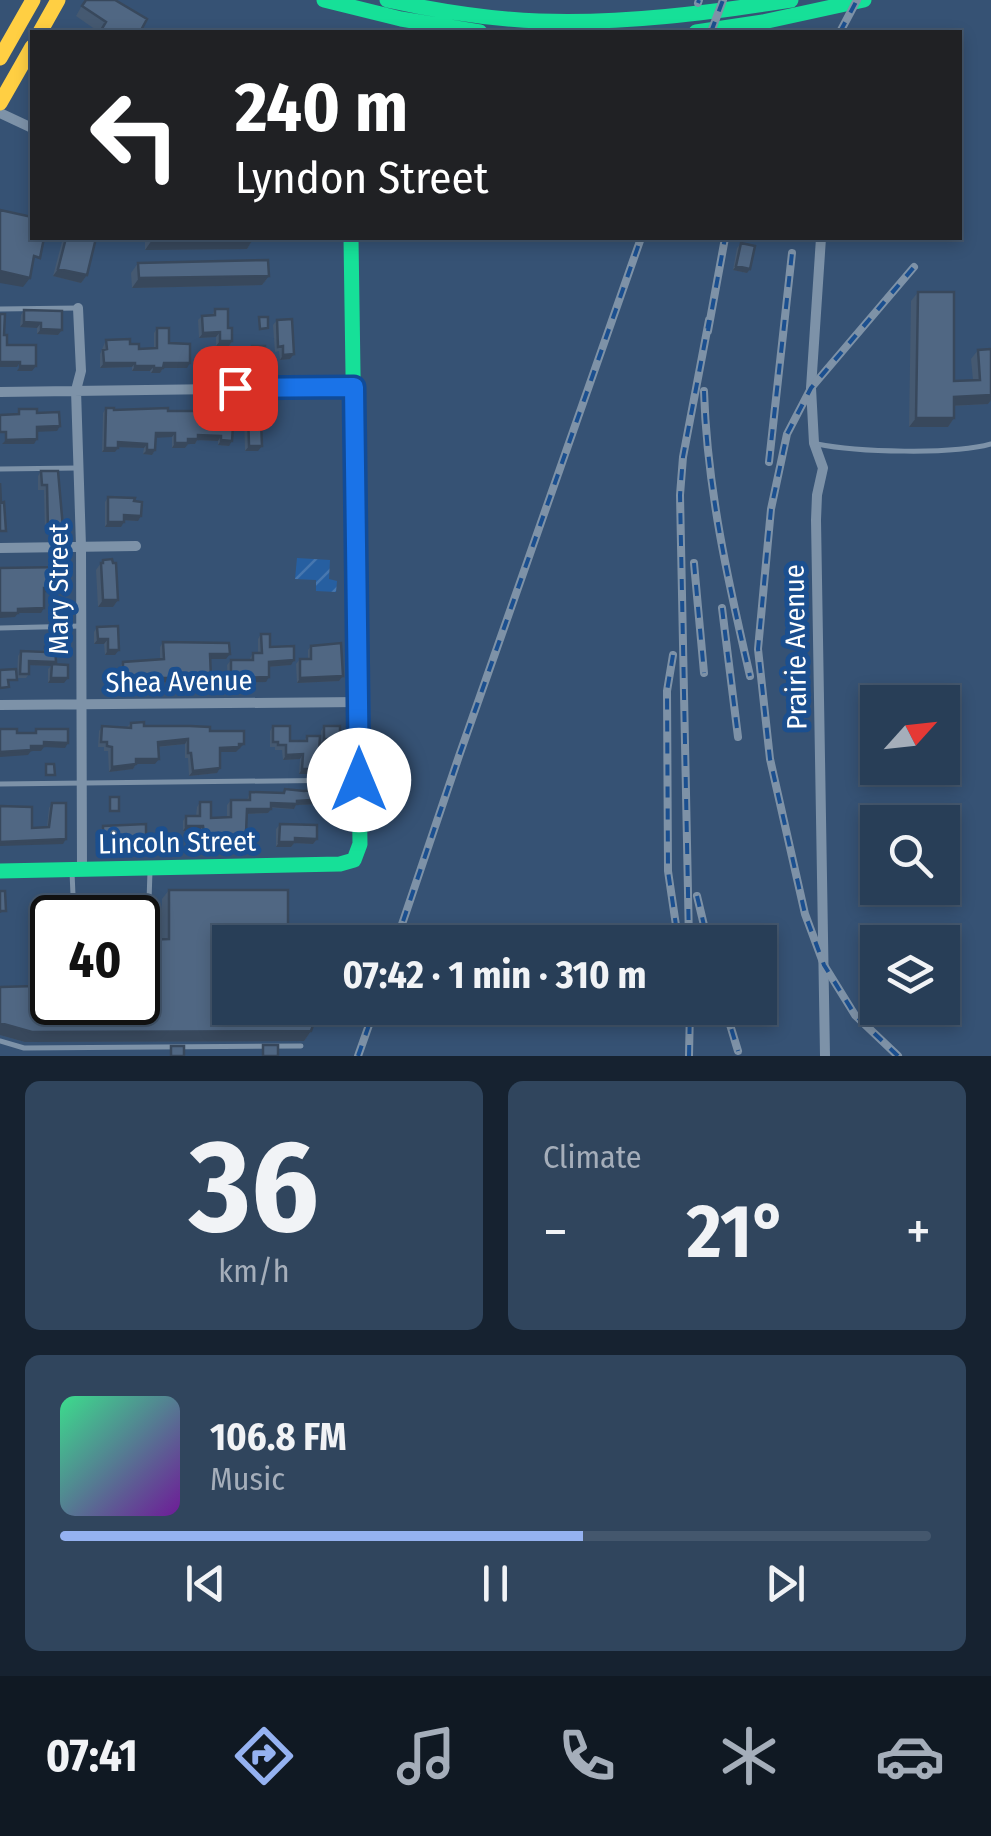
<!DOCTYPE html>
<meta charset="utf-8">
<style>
body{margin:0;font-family:"Fira Sans Condensed",sans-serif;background:#30455d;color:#f1f3f6;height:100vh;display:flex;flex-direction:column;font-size:38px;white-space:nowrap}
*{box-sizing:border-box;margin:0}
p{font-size:32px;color:#a5aeba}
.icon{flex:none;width:55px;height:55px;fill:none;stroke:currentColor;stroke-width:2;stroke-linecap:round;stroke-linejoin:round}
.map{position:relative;height:1056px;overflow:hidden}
.panel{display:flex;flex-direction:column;gap:25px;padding:25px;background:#162230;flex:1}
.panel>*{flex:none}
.guide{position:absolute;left:30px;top:30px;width:932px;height:210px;border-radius:0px;box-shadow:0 5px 15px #0003,0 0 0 2px #44576d;background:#202124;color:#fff;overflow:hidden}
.needle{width:65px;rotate:63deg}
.fabs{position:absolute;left:860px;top:685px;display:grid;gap:20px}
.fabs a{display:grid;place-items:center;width:100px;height:100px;border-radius:0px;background:#283e57;box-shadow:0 5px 15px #0003,0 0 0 2px #44576d;font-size:50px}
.speed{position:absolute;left:30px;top:895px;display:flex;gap:20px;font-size:50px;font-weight:700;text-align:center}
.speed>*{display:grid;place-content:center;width:130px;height:130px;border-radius:50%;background:#283e57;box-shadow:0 5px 15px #0003,0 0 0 2px #44576d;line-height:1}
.speed .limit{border:5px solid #111;border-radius:15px;background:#fff;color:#111}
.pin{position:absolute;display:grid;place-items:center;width:85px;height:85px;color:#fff;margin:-42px;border-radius:20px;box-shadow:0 5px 15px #0006}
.me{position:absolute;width:110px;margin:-55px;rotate:0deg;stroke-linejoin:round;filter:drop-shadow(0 0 8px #0008)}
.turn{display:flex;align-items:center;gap:35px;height:210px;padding:0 40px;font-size:45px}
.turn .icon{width:130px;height:130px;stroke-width:2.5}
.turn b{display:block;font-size:70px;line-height:85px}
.big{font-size:75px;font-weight:700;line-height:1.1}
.panel .card{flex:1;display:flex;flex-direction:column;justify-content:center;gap:15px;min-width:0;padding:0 35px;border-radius:15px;background:#30455d}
.panel .dial{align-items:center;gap:0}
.dial b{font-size:130px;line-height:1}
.song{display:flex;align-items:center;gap:30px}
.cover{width:120px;height:120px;border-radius:15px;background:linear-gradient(135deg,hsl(150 70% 55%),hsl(280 70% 35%))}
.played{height:10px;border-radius:5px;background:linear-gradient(90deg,#95b2f1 60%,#44576d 60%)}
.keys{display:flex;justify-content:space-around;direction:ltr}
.heat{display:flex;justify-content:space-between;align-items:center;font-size:55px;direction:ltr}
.panel .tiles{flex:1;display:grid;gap:25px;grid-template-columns:1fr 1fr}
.card:last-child{grid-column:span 2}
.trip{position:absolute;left:212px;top:925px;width:565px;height:100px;border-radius:0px;background:#283e57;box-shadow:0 5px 15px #0003,0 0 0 2px #44576d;font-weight:700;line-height:100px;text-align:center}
.dock{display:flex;height:160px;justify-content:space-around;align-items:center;background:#101923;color:#a5aeba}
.dock .icon{width:70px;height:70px}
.dock .on{color:#95b2f1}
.dock b{font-size:45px;color:#f1f3f6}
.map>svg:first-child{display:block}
.garden{fill:url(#garden-furrows)}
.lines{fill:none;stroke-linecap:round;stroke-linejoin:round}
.lane{stroke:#7d92a8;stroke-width:5}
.street{stroke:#7d92a8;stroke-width:10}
.fast{stroke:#16e098;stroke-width:15}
.slow{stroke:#ffcf43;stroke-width:15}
.rail-casing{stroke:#7e92a7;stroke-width:8}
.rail{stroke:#1b4f8f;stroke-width:4;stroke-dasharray:11;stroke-linecap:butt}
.wall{fill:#455971}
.shaded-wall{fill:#38485c}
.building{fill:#506783;stroke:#38485c;stroke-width:2.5}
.route-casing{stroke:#114b97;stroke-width:25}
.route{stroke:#1a73e8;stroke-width:18}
.labels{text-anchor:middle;stroke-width:10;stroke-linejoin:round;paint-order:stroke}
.street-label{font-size:28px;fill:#fff;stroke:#1b4f8f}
</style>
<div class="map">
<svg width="991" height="1056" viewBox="0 0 991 1056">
<defs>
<pattern id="garden-furrows" width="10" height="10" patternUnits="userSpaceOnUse" patternTransform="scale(2.5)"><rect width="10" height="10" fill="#265fa1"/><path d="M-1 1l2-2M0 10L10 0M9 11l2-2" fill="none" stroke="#4777af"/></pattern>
</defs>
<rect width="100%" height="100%" fill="#365274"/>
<!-- garden -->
<path class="garden" d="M297,558L330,560L329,579L337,581L336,592L316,591V580L295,579Z"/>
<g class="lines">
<!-- lane -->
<path class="lane" d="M0,309L78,308
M817,444C856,452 953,455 991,444
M0,469L77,468
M0,628L81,626
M0,784L356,780
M72,872L74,918
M40,899L42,930L47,934H52
M114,918V898
M138,936H142L148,931L150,871
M0,1041L24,1048L301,1046"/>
<!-- street -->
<path class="street" d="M0,113L32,128
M821,238L811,388L814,443L823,468L817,495L816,520L825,1056
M78,308L81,371L76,390L81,546L82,869
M0,392L354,387
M0,548L136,546
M0,705L359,702"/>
<!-- fast -->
<path class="fast" d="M324,0L401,19L480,32
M387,0C437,11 487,19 539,21C624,24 708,13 791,0
M696,32L763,22L864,0
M0,871L340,864L354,860L360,844L351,238"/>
<!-- slow -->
<path class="slow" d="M40,32L58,0
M0,58L33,0
M0,103L32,47"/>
<!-- rail casing -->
<g class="rail-casing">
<path id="rail" d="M698,3L699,0
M711,32L723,0
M840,32L857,0
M708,331L725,238
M704,391C707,488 728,581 750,676
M769,462L792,253
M694,563L704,673
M722,608L738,737
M673,655L667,691L668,871L678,939
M697,896L708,942
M396,942L459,756L641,238
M689,942L680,495L683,457L709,320
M725,1008L738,1051
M358,1056L375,1008
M689,1056L690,1008
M898,1056L855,1015L824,965L805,914L770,759L758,649L771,509L787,434L811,388L914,267"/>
</g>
<!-- rail -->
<use href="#rail" class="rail"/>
</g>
<!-- wall -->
<path class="wall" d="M85,0H115L140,32H99L76,16Z
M63,238H96L87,275L81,283L53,276Z
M145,238H253V239L247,249L145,250Z
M741,243L747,273L733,270L737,248Z
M138,263L269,276L262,285L132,288L131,273Z
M918,292L954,381L973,380L971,359L978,350L991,349V400L988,404L954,406V418L948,427H909L911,301Z
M215,309L228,328L232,341L229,346H216V337L199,338L198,320L202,316L212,315Z
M24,310L62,330L58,335L37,334V328L20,327L21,315Z
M277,320L294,354L290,359L280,360L279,351L275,352L273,325Z
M157,328L187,368H163L160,373H151L150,371H132V367L100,368V354L106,340L130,344L139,349L154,348V333Z
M252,346L262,367L248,365V351Z
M256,407L268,426H261L258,451H245L244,415L248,410H254Z
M106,408L114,410L205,411L207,409L229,446L218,445V441L197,440L195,444H188L185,448H172V437H156L155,450L152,455L143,454L144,448L118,447L115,452H102L103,413Z
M41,471H58L60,533H45L44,490H38V476Z
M108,497L138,521L124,520L121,527H105V502Z
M103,560L118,600L113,607H98L96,570Z
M118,626L115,655H105L104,644H94V632L97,627Z
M261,634L270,647L291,665L269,667L266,682L228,683L227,665L231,660H249L253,653H258V639Z
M163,642L226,659H210L207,683L134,682L132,685H120V667L123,662L160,659V647Z
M311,646L343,676L339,681L297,683L296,664L300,659H308V650Z
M45,647L56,662L54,664L64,683H48V669L51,666L29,665V674L26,678H17L18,656L21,651L42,652Z
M131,723L144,726L210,731L241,748H238L236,752H220L217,773L189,776L188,758H185V744L159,747L155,764H136L133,769L109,772L108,751H104V747H98L99,731L102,726L127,727Z
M273,726L290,741H304L307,736L314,774H299L300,759L283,760L282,750H275V747H270V731Z
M324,726L336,744H320L321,731Z
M328,788L332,813L321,812V804L296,805L294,809L271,808L268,813L246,814V833L242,838H237L234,842H219L216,848L202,849L199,831H183V821L186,816H196L197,807L200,802L211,818L227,817V805L231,800H247L250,792L282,793L285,789L304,791Z
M52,803L63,844L32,828L47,827L49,808Z
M280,824L317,839L313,844L294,843L291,847H276V829Z
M123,825L146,837L143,842L100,843V831L103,826H122Z
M169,890L288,942L311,1031L304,1041L25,1042L0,1035V987L28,986V944L35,934L77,1009H100V1002H138L162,940V899Z"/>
<!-- shaded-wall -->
<path class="shaded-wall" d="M253,239L247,249L145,250L152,240Z
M736,266L750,269L747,273L733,270Z
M58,269L87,275L81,283L53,276Z
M0,271L30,278L23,287L0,283Z
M269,276L262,285L132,288L139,278Z
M24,322L41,323L37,328L20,327Z
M41,329L62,330L58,335L37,334Z
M220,332L216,337L199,338L203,333Z
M220,341H232L229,346H216Z
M294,354L290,359L280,360L283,355Z
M252,360L265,362L262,367L248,365Z
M0,362H20L17,367H0Z
M104,363H135L132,367L100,368Z
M164,363H190L187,368H163L160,373H151L154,368Z
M20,366H36L32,371H17Z
M135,366H154L150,371H132Z
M991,395V400L988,404L948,406L954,397Z
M916,418H954L948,427H909Z
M60,426L57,431L34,432L37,427Z
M156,433H175L172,437L153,438Z
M198,435L221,436L218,441L197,440L195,444H188L185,448H172L175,443Z
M37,439L34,444H2L6,440Z
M221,440L232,441L229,446L218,445Z
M118,442L147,444L144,448L115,447Z
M249,446H262L258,451H245Z
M105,448H118L115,452H102Z
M147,450H155L152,455L143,454Z
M124,515L141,516L138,521L121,520Z
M108,522H124L121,527H105Z
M63,528L60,533H45L48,529Z
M44,588H61L58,593L41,592Z
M103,600H118L113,607H98Z
M44,608L41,613H18L15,617L0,618V613L18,609Z
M98,639H108L104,644H94Z
M108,650H119L115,655H105Z
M210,654H230L226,659H207Z
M294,660L291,665L266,667L269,662Z
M29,661L56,662L53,666L26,665Z
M343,676L339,681L297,683L300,678Z
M269,677L266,682L228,683L231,678Z
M51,678H68L64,683H48Z
M136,678H211L207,683L134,682L132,685H120L123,680Z
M188,739L185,744L155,747L158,742Z
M324,739H340L336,744H320Z
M44,742L68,743L65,748L44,747L41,751H31L28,755L0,757V752Z
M239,744H244L236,752H217L220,748Z
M303,754L300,759L283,760L286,755Z
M136,759H159L155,764H133Z
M136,764L133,769L109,772L112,767Z
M220,768L217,773L189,776L193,771Z
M302,769H318L314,774H299Z
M325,799L321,804L296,805L294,809L268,807L271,803Z
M324,808H336L332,813L321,812Z
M247,809H271L268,813L243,814Z
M186,826H203L199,831H183Z
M238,833H246L242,838H237L234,842H216L219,837Z
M146,837L143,842L100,843L103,838Z
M295,838L317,839L313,844L294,843L291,847H276L279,842Z
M66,839L63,844L0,846V842Z
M206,844H219L216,848L202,849Z
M0,1023L311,1031L304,1041L25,1042L0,1035Z"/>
<!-- building -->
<path class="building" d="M86,0H115L147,19L140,32H100L106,22L82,6Z
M0,210L32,217V238H44L40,258L34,256L30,278L0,271Z
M66,238H96L87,275L58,269Z
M152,238H253V239L152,240Z
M741,243L755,246L750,269L736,266Z
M268,260L269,276L139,278L138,263Z
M918,292H954V381L980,380L978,350L991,349V395L954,397V418H916Z
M215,309H228V328H232V341H220V332L203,333L202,316L215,315Z
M24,310L62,311V330L41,329V323L24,322Z
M0,314H5L4,335H7V345H36V366H20V362H0Z
M259,317H268V328L260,329Z
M292,319L294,354L283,355V346L278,347L277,320Z
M157,328H169V343L190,344V363H164L163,368H154V366H135V363H104L103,350L107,349L106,340L130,339V344H139V349L157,348Z
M252,346H265V362L252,360Z
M256,407H271V421H261L262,446H249L248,410H257Z
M106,408H114V410L168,408V411H207V409L218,408L219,411H234L232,441L221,440V436L198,435V439H188V443H175V433H156L155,450H147V444L118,442V448H105Z
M19,409H37V413L59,412L60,426L37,427V439L6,440V432H0V415L19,414Z
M41,471H58L63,528L48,529L47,485H42Z
M0,483L1,503L4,502L6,531H0Z
M108,497L135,498L134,501L142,502L141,516L124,515V522H108Z
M112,559L113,563H116L118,600H103L101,563H103V560Z
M62,567L61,588H44V608L18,609V613H0V568Z
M118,626L119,650H108V639H98L97,627Z
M261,634H270V647L294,646V660L269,662V677L231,678V660H253V653H262Z
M163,642L229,643L230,654H210L211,678H136V681L123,680V662L164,659Z
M341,643L343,676L300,678V659H311V646Z
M45,647H55L56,662L29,661V674H20L21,651L45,652Z
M52,664L68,665V678H51Z
M16,669L17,680H8L9,687L0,688V670Z
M144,722V726H190L210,727V731H244V744H239V747L220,748V768L193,771L191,753H188V739L158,742L159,759H136V764L112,767V747L107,746V742H101L102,726L131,728V723Z
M273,726H290V741H307V736H320L318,769H302L303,754L286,755V745H278V742H273Z
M324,726H340V739H324Z
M0,729H17V733H36V729H68V743L44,742V746H31V750L0,752Z
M46,764H54L55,775H46Z
M328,788V790L336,791V808H324L325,799L297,801V804L271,803V809H247L246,833H238V837H219V844H206L203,826H186V816H200V802H211V818L231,817V800H250V792L284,793L285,789L304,791Z
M110,797H119V811H110Z
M52,803H66V839L0,842V806L32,807V828L49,827Z
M146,824V837L103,838V826Z
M280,824L317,825V839L295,838V842H279Z
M169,890H288V942H340H230V1008H319L311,1031L32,1032L0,1023V987L35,986V934H52V1002H77V1009H107V1002H138V940L169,939Z
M0,891H5L6,911H0V913Z
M263,1045H278V1056H263Z
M171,1046H184V1056H171Z"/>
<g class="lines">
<!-- route casing -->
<g class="route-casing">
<path id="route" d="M235,388L354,387L359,780"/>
</g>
<!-- route -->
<use href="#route" class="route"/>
</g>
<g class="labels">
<!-- street labels -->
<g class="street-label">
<text transform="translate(58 589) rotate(-90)" y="10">Mary Street</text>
<text transform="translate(795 647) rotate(-91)" y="10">Prairie Avenue</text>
<text transform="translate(179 681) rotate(-1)" y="10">Shea Avenue</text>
<text transform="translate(177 842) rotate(-1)" y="10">Lincoln Street</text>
</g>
</g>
</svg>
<div class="fabs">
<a><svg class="needle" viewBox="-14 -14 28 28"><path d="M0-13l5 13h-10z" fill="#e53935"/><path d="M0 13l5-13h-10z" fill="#a5aeba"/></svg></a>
<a><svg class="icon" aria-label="search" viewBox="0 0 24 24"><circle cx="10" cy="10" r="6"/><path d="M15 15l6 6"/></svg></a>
<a><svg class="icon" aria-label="layers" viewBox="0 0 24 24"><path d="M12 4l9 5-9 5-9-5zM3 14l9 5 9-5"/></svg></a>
</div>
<div class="speed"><div class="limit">40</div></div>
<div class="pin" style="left:235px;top:388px;background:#d93025"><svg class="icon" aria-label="arrive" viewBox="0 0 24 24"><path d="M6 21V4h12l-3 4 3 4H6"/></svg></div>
<svg class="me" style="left:359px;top:780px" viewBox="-20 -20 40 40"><circle r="19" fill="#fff"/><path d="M0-13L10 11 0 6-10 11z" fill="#1a73e8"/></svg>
<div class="trip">07:42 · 1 min · 310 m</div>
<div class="guide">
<div class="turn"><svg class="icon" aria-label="left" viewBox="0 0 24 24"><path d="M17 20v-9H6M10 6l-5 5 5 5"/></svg><div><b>240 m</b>Lyndon Street</div></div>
</div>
</div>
<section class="panel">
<div class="tiles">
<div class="card dial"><b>36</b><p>km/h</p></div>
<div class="card"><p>Climate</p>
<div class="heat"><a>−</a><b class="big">21°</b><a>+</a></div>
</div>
<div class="card">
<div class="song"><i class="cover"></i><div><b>106.8 FM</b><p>Music</p></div></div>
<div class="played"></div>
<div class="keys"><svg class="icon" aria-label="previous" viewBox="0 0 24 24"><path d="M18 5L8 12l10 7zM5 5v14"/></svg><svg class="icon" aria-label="pause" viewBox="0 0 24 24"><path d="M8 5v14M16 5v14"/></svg><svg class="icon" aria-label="next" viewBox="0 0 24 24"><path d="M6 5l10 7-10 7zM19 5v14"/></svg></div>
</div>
</div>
</section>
<nav class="dock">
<b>07:41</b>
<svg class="icon on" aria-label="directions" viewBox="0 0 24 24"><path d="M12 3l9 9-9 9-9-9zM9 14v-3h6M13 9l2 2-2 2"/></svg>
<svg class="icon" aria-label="music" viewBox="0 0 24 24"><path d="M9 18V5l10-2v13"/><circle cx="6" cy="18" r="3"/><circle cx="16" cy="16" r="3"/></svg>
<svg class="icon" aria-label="phone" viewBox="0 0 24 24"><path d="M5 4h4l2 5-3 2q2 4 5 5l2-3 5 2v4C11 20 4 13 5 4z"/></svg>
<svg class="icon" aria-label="climate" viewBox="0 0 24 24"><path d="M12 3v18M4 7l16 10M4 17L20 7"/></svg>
<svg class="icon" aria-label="car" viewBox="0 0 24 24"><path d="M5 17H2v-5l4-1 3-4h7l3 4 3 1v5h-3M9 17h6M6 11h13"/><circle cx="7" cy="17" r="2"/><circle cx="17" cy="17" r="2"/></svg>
</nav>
